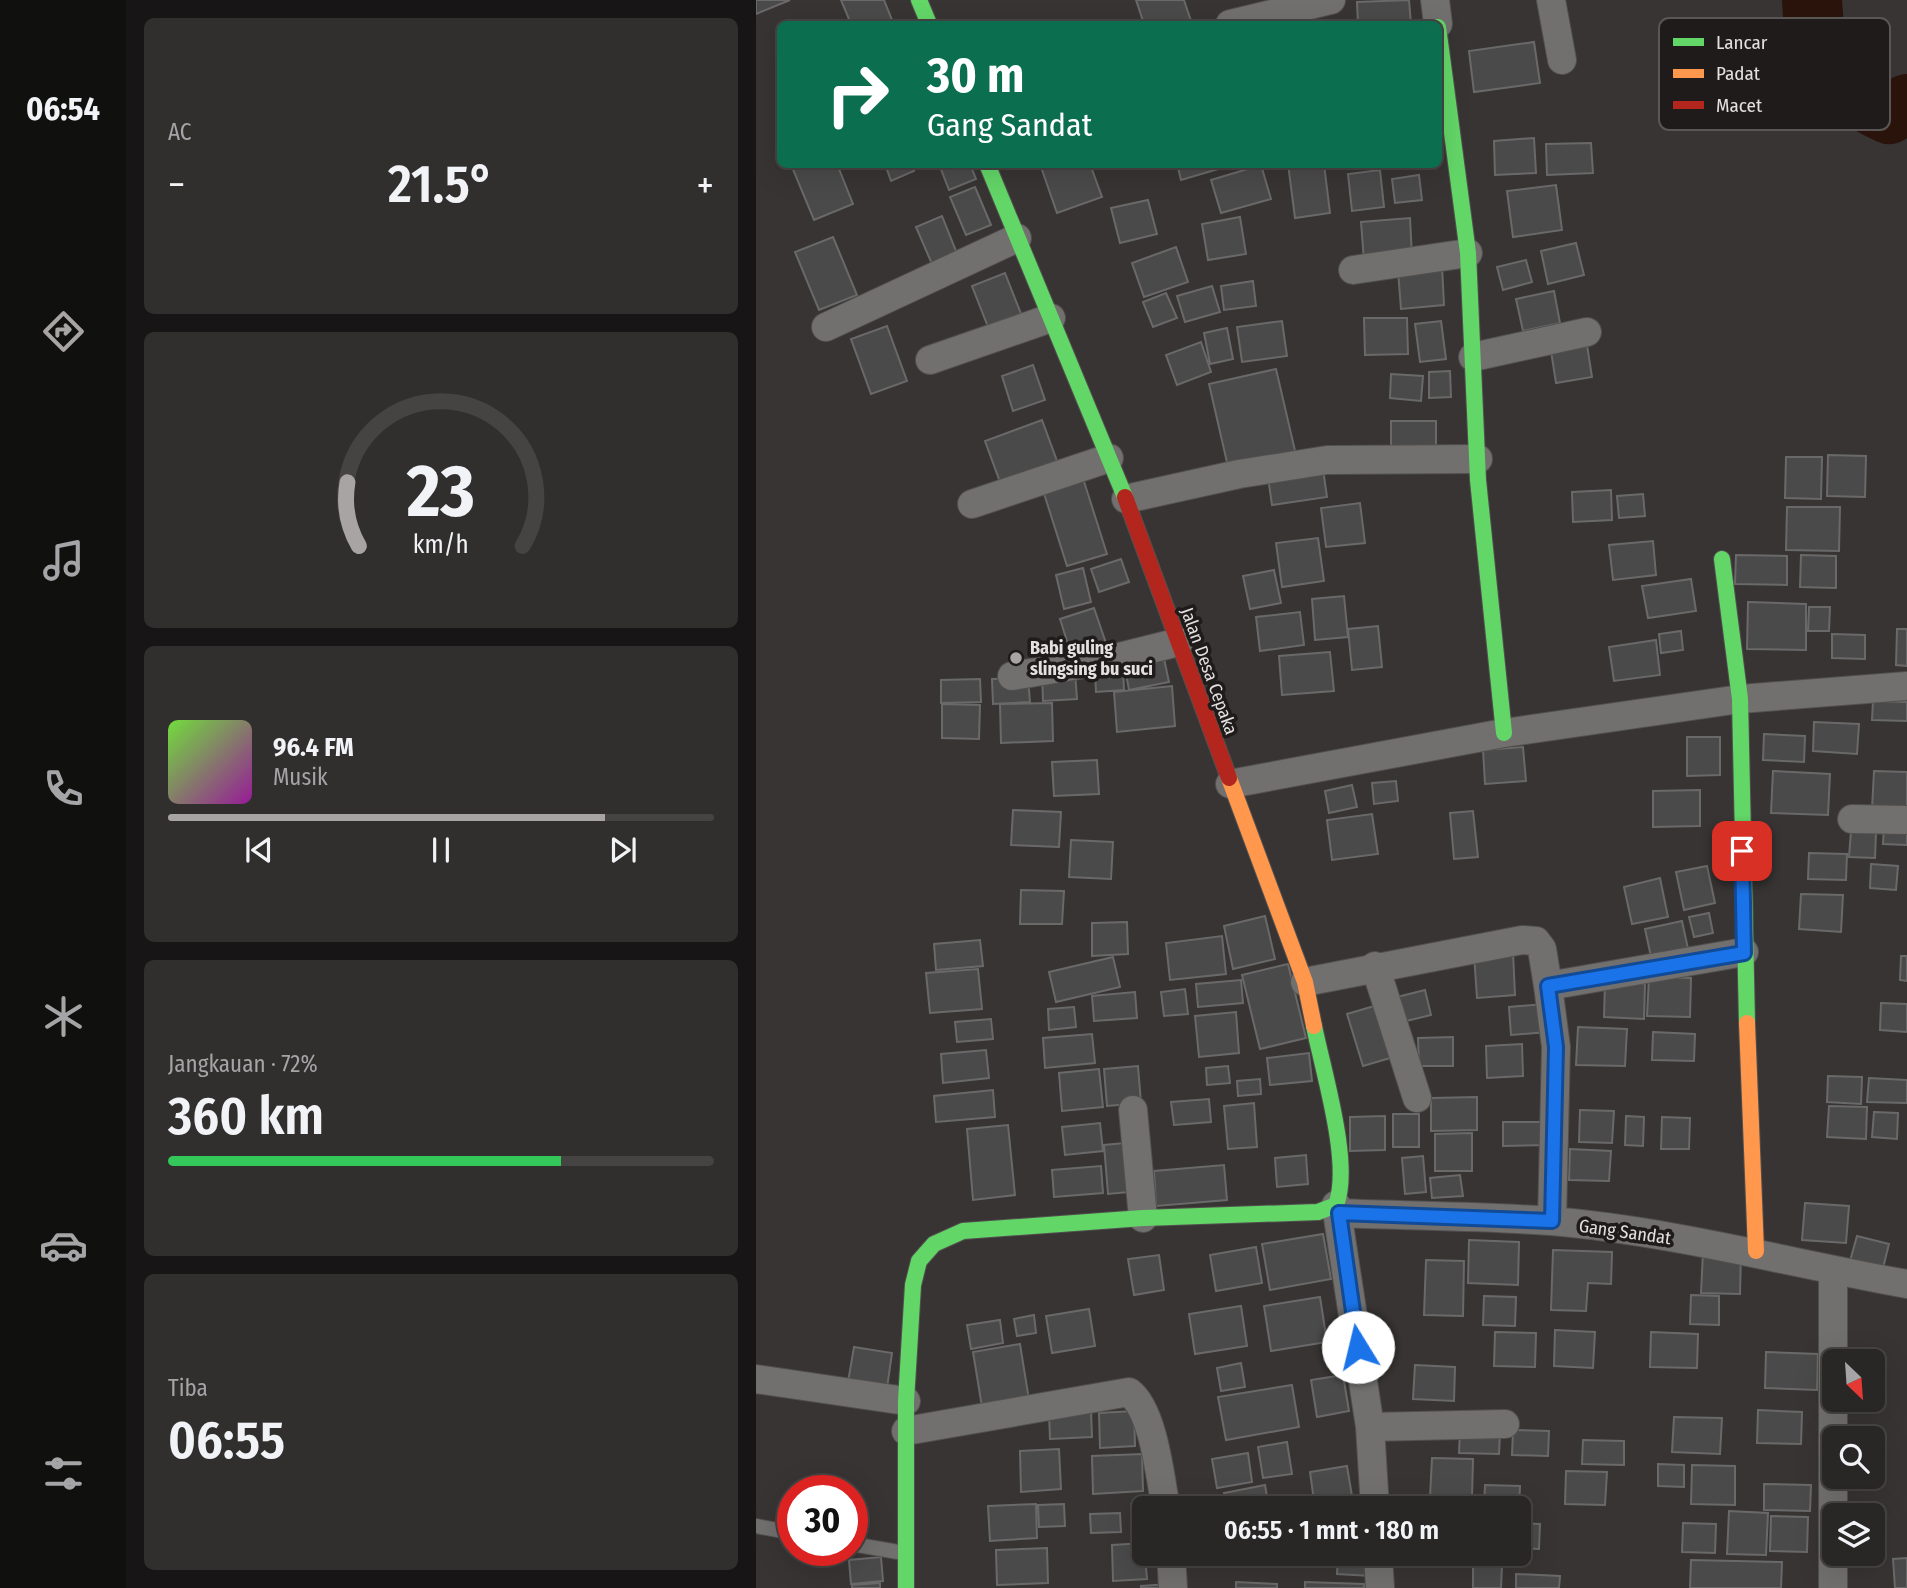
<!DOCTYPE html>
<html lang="id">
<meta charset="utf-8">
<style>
body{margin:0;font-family:"Fira Sans Condensed",sans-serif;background:#312f2e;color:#f1f3f6;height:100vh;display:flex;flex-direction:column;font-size:26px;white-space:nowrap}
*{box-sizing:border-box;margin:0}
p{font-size:23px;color:#a5a5a7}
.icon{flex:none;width:38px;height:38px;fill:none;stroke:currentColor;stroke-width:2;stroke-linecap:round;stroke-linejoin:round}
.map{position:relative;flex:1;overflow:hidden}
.side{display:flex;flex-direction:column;gap:18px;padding:18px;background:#171515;width:630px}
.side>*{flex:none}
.hud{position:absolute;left:21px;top:21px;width:665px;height:147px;border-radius:10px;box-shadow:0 7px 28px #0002,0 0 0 2px #454443;background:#0b6e4f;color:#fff;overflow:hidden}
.needle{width:46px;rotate:155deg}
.buttons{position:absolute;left:1066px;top:1349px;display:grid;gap:14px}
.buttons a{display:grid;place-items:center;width:63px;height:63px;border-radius:10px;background:#292726;box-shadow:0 7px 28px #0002,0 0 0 2px #454443;font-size:35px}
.speed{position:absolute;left:21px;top:1475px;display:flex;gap:14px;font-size:35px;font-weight:700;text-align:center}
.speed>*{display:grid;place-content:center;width:91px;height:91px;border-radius:50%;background:#292726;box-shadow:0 7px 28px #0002,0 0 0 2px #454443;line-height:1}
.speed .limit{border:10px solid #d22;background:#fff;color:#111}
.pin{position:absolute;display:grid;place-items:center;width:60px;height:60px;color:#fff;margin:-30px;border-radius:14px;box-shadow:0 4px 10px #0006}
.me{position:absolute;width:77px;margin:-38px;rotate:351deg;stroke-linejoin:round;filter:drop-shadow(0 0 5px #0008)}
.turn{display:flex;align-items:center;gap:24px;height:147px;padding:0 35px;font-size:32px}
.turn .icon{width:91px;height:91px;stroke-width:2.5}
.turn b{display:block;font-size:49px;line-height:60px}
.big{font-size:52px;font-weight:600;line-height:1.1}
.side .tile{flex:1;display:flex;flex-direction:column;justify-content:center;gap:10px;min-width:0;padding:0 24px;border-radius:10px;background:#312f2e}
.side .dial{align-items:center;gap:0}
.dial svg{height:182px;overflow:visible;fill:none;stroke:#454443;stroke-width:7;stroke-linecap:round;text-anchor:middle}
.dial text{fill:#f1f3f6;stroke:none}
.song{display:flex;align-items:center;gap:21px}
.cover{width:84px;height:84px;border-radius:10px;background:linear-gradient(135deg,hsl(100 70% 55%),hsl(300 70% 35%))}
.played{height:7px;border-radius:4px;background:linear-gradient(90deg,#a7a4a3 80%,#454443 80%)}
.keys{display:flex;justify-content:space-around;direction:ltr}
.heat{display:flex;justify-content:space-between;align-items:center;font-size:38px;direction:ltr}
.charge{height:10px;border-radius:5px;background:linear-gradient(90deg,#34c759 72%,#454443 0)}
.trip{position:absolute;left:376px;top:1496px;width:399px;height:70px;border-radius:10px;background:#292726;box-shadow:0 7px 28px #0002,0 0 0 2px #454443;font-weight:600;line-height:70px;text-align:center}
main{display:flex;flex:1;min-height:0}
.tab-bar{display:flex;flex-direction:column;width:126px;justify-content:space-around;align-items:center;background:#10100f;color:#a5a5a7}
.tab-bar .icon{width:49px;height:49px}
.tab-bar .current{color:#a7a4a3}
.tab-bar b{font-size:32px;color:#f1f3f6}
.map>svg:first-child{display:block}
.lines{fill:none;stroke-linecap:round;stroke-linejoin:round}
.river{stroke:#2a130b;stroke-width:60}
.building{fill:#4b4a4b;stroke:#6a6969;stroke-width:2}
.lane-casing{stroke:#52504f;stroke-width:16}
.street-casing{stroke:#52504f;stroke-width:30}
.fast-casing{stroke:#52504f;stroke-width:18}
.slow-casing{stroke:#52504f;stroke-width:18}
.jam-casing{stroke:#52504f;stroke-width:18}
.lane{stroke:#72706f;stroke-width:14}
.street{stroke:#72706f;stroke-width:28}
.fast{stroke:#63d668;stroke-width:16}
.slow{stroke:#ff974d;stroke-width:16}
.jam{stroke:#b3261e;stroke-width:16}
.route-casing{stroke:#114b97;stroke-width:18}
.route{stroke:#1a73e8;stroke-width:12}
.poi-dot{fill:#a7a4a3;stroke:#1e1b1a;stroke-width:2.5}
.labels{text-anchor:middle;stroke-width:7;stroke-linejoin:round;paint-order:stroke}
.poi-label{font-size:18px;font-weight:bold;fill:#e4e0df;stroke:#1e1b1a;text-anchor:start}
.street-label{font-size:18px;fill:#e4e0df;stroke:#1e1b1a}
.key{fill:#1e1b1a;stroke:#595655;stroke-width:2}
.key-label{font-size:19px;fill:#e4e0df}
</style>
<main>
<nav class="tab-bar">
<b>06:54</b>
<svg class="icon current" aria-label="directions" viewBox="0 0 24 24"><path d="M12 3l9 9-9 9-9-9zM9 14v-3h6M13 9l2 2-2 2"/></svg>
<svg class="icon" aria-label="music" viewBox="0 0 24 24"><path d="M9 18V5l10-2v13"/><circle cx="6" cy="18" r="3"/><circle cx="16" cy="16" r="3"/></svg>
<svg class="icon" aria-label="phone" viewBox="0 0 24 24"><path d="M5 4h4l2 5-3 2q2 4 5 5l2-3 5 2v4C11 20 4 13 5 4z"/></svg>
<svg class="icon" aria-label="climate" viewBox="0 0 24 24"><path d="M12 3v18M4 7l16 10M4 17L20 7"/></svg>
<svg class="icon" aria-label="car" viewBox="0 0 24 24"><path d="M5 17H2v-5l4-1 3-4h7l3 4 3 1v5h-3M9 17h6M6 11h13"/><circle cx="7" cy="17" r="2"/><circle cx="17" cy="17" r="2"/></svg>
<svg class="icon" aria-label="filters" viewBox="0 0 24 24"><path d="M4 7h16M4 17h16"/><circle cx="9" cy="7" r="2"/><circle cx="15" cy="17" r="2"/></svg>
</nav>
<section class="side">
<div class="tile"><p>AC</p>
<div class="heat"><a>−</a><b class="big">21.5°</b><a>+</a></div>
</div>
<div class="tile dial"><svg viewBox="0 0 100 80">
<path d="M14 69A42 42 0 1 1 86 69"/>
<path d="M14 69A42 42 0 0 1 9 41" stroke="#a7a4a3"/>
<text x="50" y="56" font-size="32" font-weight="700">23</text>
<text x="50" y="72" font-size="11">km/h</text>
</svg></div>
<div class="tile">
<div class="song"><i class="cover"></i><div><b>96.4 FM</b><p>Musik</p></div></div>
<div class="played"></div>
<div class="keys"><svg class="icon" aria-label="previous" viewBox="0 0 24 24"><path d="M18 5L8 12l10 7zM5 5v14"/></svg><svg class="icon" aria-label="pause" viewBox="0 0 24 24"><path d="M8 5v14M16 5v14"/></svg><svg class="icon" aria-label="next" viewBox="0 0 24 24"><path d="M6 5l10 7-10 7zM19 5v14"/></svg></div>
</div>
<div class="tile"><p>Jangkauan · 72%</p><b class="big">360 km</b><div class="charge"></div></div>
<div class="tile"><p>Tiba</p><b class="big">06:55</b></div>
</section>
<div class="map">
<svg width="1151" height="1588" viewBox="0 0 1151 1588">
<rect width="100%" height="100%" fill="#373433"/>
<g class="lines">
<!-- river -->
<path class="river" d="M1056,0C1059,66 1073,86 1133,114L1151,104"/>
</g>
<!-- building -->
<path class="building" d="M0,0H34L0,14Z
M85,0H128L136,20L126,24H95Z
M380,0H428L436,24H388Z
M653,0L655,24H602L601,2Z
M778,42L784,83L718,92L713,51Z
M778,138L780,173L739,175L738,141Z
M835,143L837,173L791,175L790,144Z
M42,164H81L97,204L58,220L36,167Z
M129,164H156L158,171L135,181Z
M183,164H214L220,179L193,190Z
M291,164H334L346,197L301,213L285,167Z
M421,164H468L469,167L425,180Z
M532,164H568L574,213L539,218Z
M505,165L515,199L465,213L455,180Z
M624,170L628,207L596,211L592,174Z
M663,175L666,200L639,203L636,179Z
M800,185L806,230L757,237L751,191Z
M219,187L235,225L210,235L194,197Z
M392,200L401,234L364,243L355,208Z
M186,216L204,261L179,271L160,227Z
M484,217L490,254L452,260L446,224Z
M654,218L656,257L608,261L605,222Z
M77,237L101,295L63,310L39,252Z
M820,243L828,275L792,284L785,251Z
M420,247L432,282L388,297L376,263Z
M770,260L776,282L747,290L741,267Z
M686,266L688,305L645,309L642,270Z
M249,273L267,319L234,332L216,286Z
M497,281L500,306L468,310L465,286Z
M456,286L464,312L429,322L421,296Z
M798,291L804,323L767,331L760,299Z
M410,293L421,318L397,327L387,302Z
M608,318H651L652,354L609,355Z
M526,321L531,356L486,362L481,327Z
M685,321L690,359L664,362L659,324Z
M131,326L151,381L115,394L95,339Z
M471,328L477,359L454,364L448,333Z
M445,342L455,372L421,385L410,355Z
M831,345L836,377L800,383L795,351Z
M277,365L289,400L257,411L246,376Z
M520,369L540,455L473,471L453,384Z
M694,371L695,397L673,398V372Z
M635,374L667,376L665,401L634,398Z
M286,420L301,461L244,482L229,441Z
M635,421H680V458H635Z
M1072,455L1110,456L1109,497L1071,496Z
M1030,457H1066L1065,499L1029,498Z
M567,469L571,497L516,505L512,477Z
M325,472L351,554L311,566L285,484Z
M855,490L856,520L817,522L816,492Z
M887,494L889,516L863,518L861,496Z
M604,503L609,543L570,547L565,508Z
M1031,507H1084L1083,551L1030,550Z
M562,538L568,581L526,587L520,543Z
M897,541L900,575L857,580L853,545Z
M980,555L1031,556V585L979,584Z
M1045,555L1080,556V588L1044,587Z
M365,559L373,582L343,592L335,569Z
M327,568L335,602L308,609L300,575Z
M518,570L525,603L494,609L487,576Z
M935,579L940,611L892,618L886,586Z
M588,596L592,637L559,640L556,599Z
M992,602L1050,604V650L991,649Z
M1053,607H1074L1073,631H1052Z
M338,608L351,646L316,657L304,619Z
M544,612L548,645L504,651L500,617Z
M622,626L626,667L596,670L592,629Z
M1141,629H1151V666L1140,665Z
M925,631L927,650L905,653L903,634Z
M1076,634L1109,635V659L1076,658Z
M900,640L904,675L858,681L853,647Z
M574,652L578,691L526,695L523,656Z
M407,654L413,682L373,690L368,662Z
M367,668L368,690L340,692L339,670Z
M319,672L321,699L287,701L286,674Z
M272,678L274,702L237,704L236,679Z
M224,679L225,702L185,703V680Z
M416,686L419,726L361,732L358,692Z
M1117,701L1151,702V721L1116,720Z
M296,703L297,741L245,743L244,704Z
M186,704L224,705L223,739L186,738Z
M1058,722L1103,724L1101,754L1057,751Z
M1008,734L1049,736L1048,762L1007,760Z
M931,737H964V775L931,776Z
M767,747L770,781L729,784L727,750Z
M341,760L343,794L298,796L296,762Z
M1017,771L1074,774L1072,815L1015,813Z
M1118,771L1151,772V811L1116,809Z
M640,781L642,801L618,804L616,783Z
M596,785L601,807L573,813L569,791Z
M944,790V826L897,827V791Z
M257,810L305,812L303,847L255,845Z
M717,811L722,857L698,859L694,813Z
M616,814L622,854L576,860L571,820Z
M1128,827L1151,828V845L1127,844Z
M1095,831L1120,832L1119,858L1093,857Z
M315,840L357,842L355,879L313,877Z
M1053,853L1091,854L1090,880L1052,879Z
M1115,864L1142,866L1140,890L1114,888Z
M951,866L959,903L928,910L920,872Z
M904,878L912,917L876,924L868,887Z
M265,890L308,891L306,924H264Z
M1045,894L1087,895L1085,932L1043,929Z
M953,913L957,933L938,937L933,917Z
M509,916L519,959L477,969L468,926Z
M926,921L934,958L897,966L889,929Z
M371,922L372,954L336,956V923Z
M466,936L470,974L414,980L410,943Z
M224,940L227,966L180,970L178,944Z
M757,952L759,995L721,998L718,954Z
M1145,956H1151V981L1144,980Z
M357,957L364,987L300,1002L293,972Z
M532,964L550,1038L504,1049L486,975Z
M222,969L226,1009L174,1013L170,973Z
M893,977L935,978L934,1017L891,1016Z
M485,980L487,1003L442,1007L440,984Z
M849,982L889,984L888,1019L848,1017Z
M429,989L432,1014L408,1016L405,992Z
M669,990L675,1015L642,1023L637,998Z
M379,992L381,1018L338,1021L336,996Z
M1125,1003L1151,1004V1032L1124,1030Z
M625,1004L641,1056L607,1066L591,1014Z
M789,1004L791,1032L755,1035L753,1007Z
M318,1007L320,1027L293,1030L292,1009Z
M480,1012L483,1053L443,1057L439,1016Z
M235,1019L237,1039L201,1042L199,1022Z
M822,1027L871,1029L869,1066L820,1065Z
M897,1032L939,1034L938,1061L896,1060Z
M336,1034L339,1063L289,1068L287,1038Z
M697,1037V1066H663L662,1038Z
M766,1044L767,1076L731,1078L730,1046Z
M230,1050L233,1078L187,1083L185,1054Z
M553,1053L556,1081L514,1085L511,1058Z
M382,1066L385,1103L351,1106L348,1069Z
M472,1066L474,1083L451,1085L450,1068Z
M343,1069L347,1107L306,1111L303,1073Z
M1072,1076L1106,1077L1105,1104L1071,1102Z
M1113,1078L1151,1080V1103L1111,1102Z
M504,1079L505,1094L482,1096L481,1081Z
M237,1090L239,1117L180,1122L178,1096Z
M721,1097V1130L675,1131V1098Z
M453,1099L455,1122L418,1125L415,1102Z
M498,1103L501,1147L472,1149L468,1106Z
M1073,1106L1111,1107L1110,1139L1071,1137Z
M824,1110L858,1111L856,1143L823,1142Z
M1118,1112L1142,1113L1141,1139L1116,1137Z
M637,1114H663V1147H637Z
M629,1116V1150L594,1151V1117Z
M870,1116L888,1117L887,1146L869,1145Z
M906,1117L934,1118L933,1149H905Z
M747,1122H792V1145L747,1146Z
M344,1123L347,1151L309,1155L306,1127Z
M252,1125L259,1195L217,1200L211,1129Z
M716,1133V1171H679V1134Z
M379,1142L383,1191L352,1194L348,1145Z
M814,1149L855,1151L853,1181L813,1180Z
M550,1155L552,1184L521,1187L519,1158Z
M667,1156L670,1192L649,1194L646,1158Z
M468,1165L471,1200L400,1206L398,1171Z
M345,1166L347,1193L298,1197L296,1170Z
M704,1175L707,1196L676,1198L674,1178Z
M1049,1203L1093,1206L1090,1243L1046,1240Z
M567,1234L575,1279L514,1290L506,1244Z
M1101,1236L1133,1244L1127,1268L1094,1261Z
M713,1240L763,1242L762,1285L712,1283Z
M500,1247L506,1283L460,1291L454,1255Z
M797,1250L856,1252L855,1284L832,1283L830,1311L795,1310Z
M947,1252L985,1253L984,1294L945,1293Z
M403,1255L408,1290L378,1295L372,1259Z
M670,1260L708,1261L707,1316L668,1315Z
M935,1295L963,1296V1325L934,1324Z
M728,1296L760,1297L759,1326L727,1325Z
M564,1297L571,1342L515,1351L508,1306Z
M485,1306L491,1346L439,1354L433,1314Z
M333,1309L339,1346L296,1353L290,1316Z
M278,1315L280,1333L261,1336L258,1319Z
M244,1320L247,1343L215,1349L211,1325Z
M799,1330L839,1332L837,1368L798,1366Z
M739,1332L780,1333L779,1367L738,1366Z
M895,1332L942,1334L941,1368L894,1367Z
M264,1344L273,1400L226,1407L217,1352Z
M98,1347L136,1353L131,1388L92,1382Z
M1010,1352L1062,1354L1061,1390L1009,1388Z
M485,1363L489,1387L465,1391L461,1368Z
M659,1365L699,1367L698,1401L657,1399Z
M587,1375L593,1411L561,1417L555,1380Z
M536,1385L543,1427L470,1440L462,1397Z
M335,1410L336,1437L294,1439L293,1412Z
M1002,1410L1046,1412L1045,1444L1001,1443Z
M378,1411L379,1446L344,1448L343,1413Z
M918,1417L966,1418L964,1454L916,1452Z
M704,1430L744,1432L743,1454L703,1453Z
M757,1430L793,1431L792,1456L756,1455Z
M827,1440L868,1441V1465L826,1464Z
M531,1442L536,1474L507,1478L502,1447Z
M303,1449L305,1489L265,1492L264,1451Z
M492,1453L496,1482L461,1488L456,1459Z
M386,1454L387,1491L337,1494L336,1456Z
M676,1458L717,1459L716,1498L674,1497Z
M902,1464L928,1465V1487L902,1486Z
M936,1465L979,1466V1505L935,1504Z
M591,1466L598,1508H559L554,1472Z
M810,1471L851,1472L849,1505L809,1504Z
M1008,1484L1055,1485L1054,1511L1008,1510Z
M509,1485L513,1508H470L468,1493Z
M729,1485L764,1486L763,1508H728Z
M402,1502L403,1508H388V1535H376L375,1504Z
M280,1504L281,1538L234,1541L232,1506Z
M308,1504L309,1526L283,1527L282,1505Z
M973,1511L1012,1513L1010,1555L971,1554Z
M364,1513L365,1532L335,1533L334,1514Z
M1015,1516L1052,1517L1051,1552L1014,1551Z
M763,1523L784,1524L783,1549L763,1548Z
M927,1523L960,1524L959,1553L926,1552Z
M388,1543L391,1579L357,1581L356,1545Z
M291,1548L292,1583L241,1585L240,1550Z
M506,1554H543L542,1567L505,1566Z
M546,1554H579V1566L546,1565Z
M582,1554H616L615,1576L581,1574Z
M125,1557L127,1581L95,1584L93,1560Z
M1151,1558V1588H1139L1137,1559Z
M935,1560L1026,1562L1025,1588H934Z
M717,1565L746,1566L745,1588H717Z
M760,1574L804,1576L803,1588H760Z
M480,1582L521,1584V1588H480Z
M549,1582L608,1584V1588H549Z
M124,1583V1588H96V1585Z
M413,1584V1588H385V1586Z"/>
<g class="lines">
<!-- lane casing -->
<g class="lane-casing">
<path id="lane" d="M0,1526L37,1533
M96,1544L148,1553"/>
</g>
<!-- street casing -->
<g class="street-casing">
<path id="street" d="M679,0L682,24
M795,0L806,60
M474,24L575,0
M597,270L712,253
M70,327L261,238
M717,357L831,332
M174,360L295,318
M370,499L483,474L571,460L722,459
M216,504L353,458
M256,676L347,661L423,642
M474,784L748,733L984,699L1151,686
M1096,819L1151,820
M619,966L661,1098
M549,982L766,940L780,941L786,949L792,986
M377,1110L387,1218
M580,1205L614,1427L619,1508
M583,1213C653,1216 725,1216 795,1221C916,1231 1033,1263 1151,1284
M796,1221L800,1047L792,986L988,952
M0,1379L150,1401
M614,1427L749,1424
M150,1431L373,1392C398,1411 404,1478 410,1508
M415,1554L417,1588
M622,1554L624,1588
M1077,1588V1271"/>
</g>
<!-- fast casing -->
<g class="fast-casing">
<path id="fast" d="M163,0L173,24
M682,27L712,253L722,480L748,733
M231,164L369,497
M966,559L984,699L991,1023
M150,1588V1401L157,1285L163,1261L178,1244L207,1231L387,1218L562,1212L580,1205C596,1164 567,1071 558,1026"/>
</g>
<!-- slow casing -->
<g class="slow-casing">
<path id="slow" d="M473,778L549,982L558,1026
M991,1023L1000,1251"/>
</g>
<!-- jam casing -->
<g class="jam-casing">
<path id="jam" d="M369,497L473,778"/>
</g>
<!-- lane -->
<use href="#lane" class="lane"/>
<!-- street -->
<use href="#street" class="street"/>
<!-- fast -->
<use href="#fast" class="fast"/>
<!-- slow -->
<use href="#slow" class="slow"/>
<!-- jam -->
<use href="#jam" class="jam"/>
</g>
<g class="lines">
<!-- route casing -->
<g class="route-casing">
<path id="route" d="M602,1347L583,1213L796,1221L800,1047L792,986L988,953L986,851"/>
</g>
<!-- route -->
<use href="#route" class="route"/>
</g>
<!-- markers -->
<circle class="poi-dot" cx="260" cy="658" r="7"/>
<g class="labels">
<!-- poi labels -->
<g class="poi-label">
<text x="274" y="654">Babi guling<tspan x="274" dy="21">slingsing bu suci</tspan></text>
</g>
<!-- street labels -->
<g class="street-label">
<text transform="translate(453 671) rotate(70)" y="6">Jalan Desa Cepaka</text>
<text transform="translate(869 1232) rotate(8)" y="6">Gang Sandat</text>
</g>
</g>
<!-- legend -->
<rect x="903" y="18" width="231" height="112" rx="10" class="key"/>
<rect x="917" y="38" width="31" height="8" fill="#63d668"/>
<rect x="917" y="69" width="31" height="9" fill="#ff974d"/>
<rect x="917" y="101" width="31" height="8" fill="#b3261e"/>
<g class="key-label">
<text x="960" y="49">Lancar</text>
<text x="960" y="80">Padat</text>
<text x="960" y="112">Macet</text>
</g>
</svg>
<div class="buttons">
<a><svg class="needle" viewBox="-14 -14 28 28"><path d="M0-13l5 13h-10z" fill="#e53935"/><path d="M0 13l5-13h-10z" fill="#a5a5a7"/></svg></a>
<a><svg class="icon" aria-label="search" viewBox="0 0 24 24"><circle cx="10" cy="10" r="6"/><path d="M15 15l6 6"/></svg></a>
<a><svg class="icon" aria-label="layers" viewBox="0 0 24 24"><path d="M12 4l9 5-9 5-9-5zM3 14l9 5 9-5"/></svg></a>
</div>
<div class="speed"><div class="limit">30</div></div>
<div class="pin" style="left:986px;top:851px;background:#d93025"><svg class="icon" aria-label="arrive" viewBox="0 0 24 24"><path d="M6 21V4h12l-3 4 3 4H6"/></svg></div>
<svg class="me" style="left:602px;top:1347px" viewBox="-20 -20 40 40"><circle r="19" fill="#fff"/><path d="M0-13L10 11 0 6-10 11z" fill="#1a73e8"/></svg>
<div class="trip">06:55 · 1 mnt · 180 m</div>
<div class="hud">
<div class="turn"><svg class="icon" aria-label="right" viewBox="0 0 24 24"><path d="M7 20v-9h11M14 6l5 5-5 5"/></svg><div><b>30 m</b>Gang Sandat</div></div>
</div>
</div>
</main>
